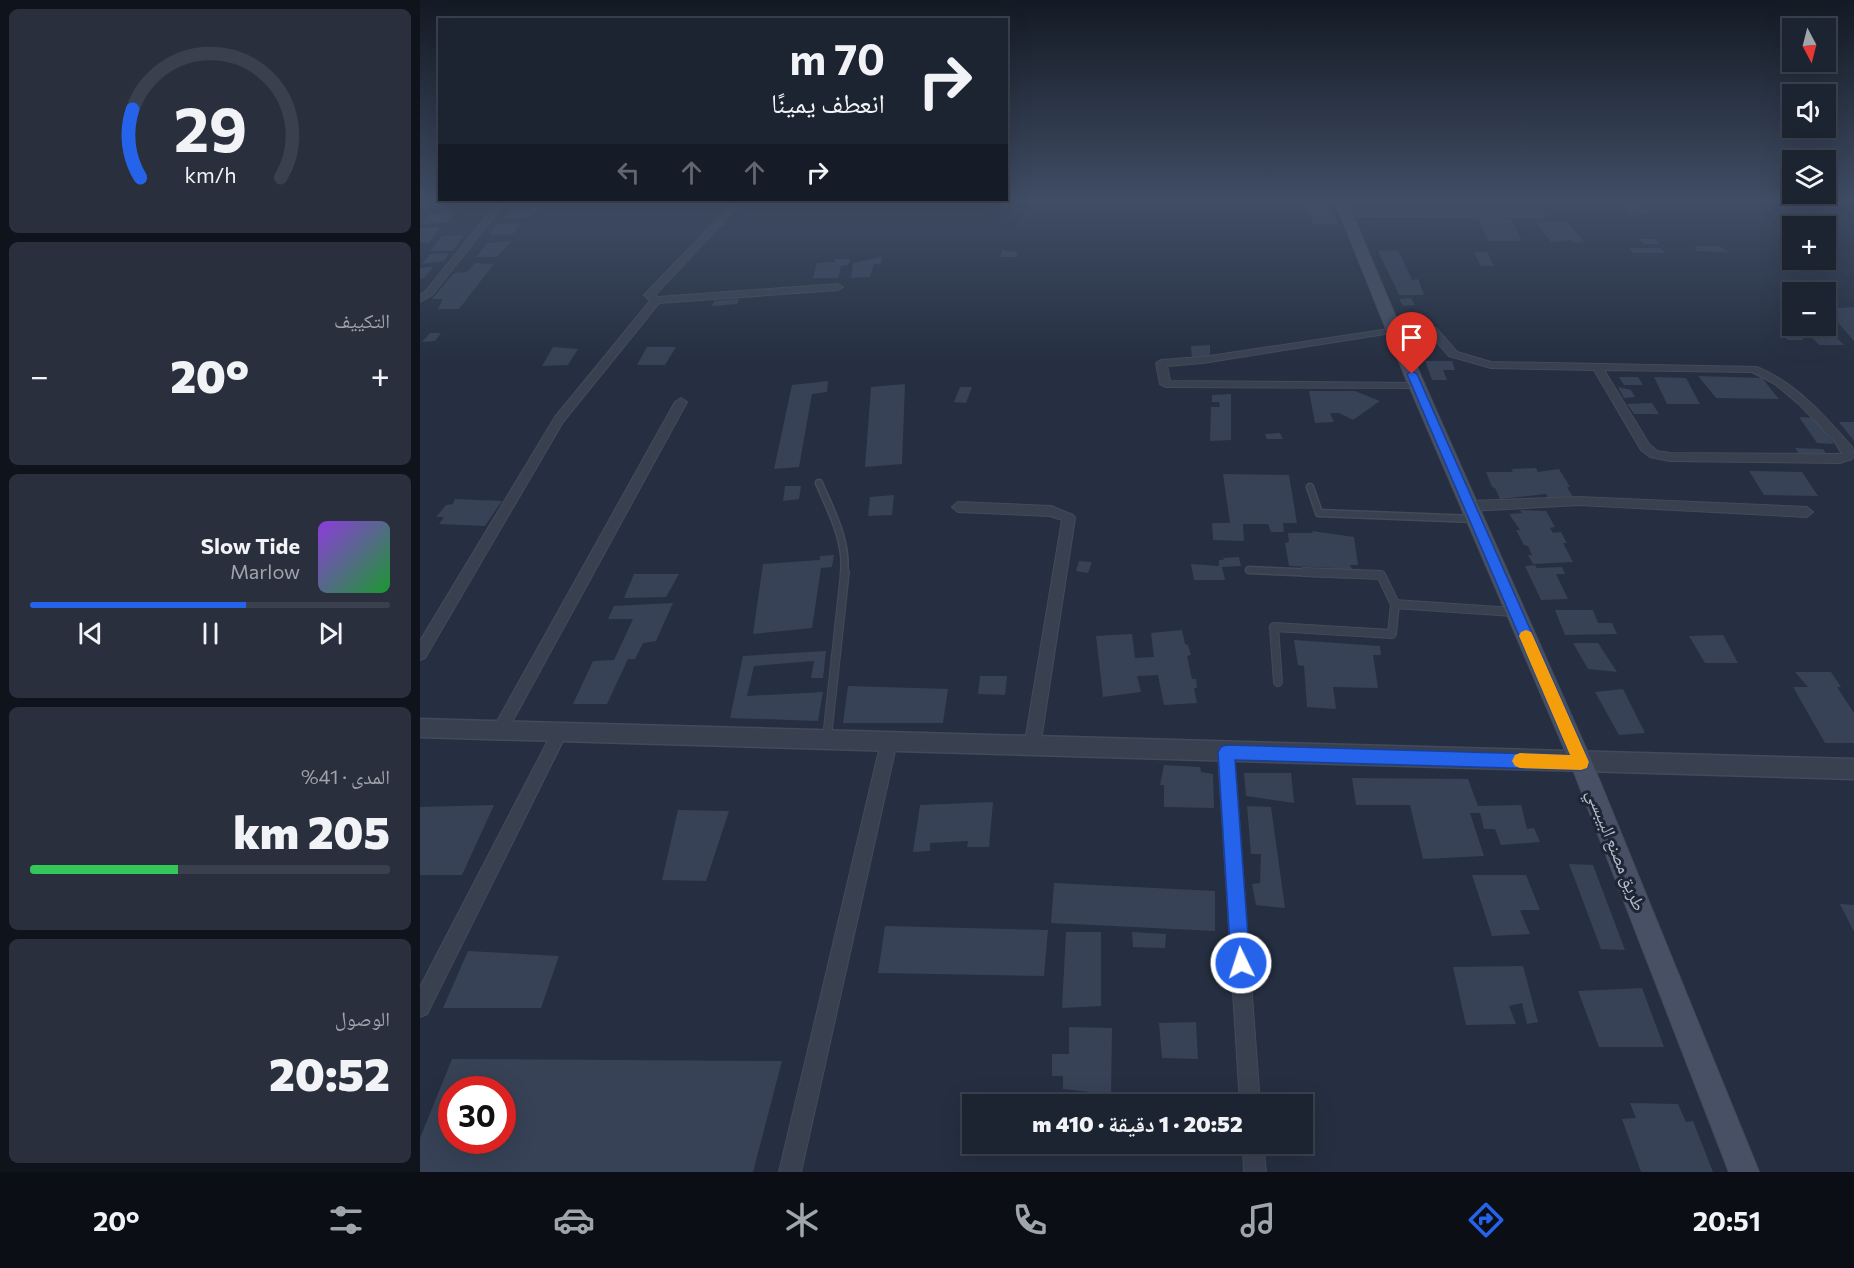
<!DOCTYPE html>
<html lang="ar">
<meta charset="utf-8">
<style>
body{margin:0;font-family:Commissioner,"Noto Naskh Arabic",sans-serif;background:#292f3d;color:#f1f3f6;direction:rtl;height:100vh;display:flex;flex-direction:column;font-size:22px;white-space:nowrap}
*{box-sizing:border-box;margin:0}
p{font-size:20px;color:#a0a4ab}
.icon{flex:none;width:33px;height:33px;fill:none;stroke:currentColor;stroke-width:2;stroke-linecap:round;stroke-linejoin:round}
.map{position:relative;flex:1;overflow:hidden;direction:ltr}
.sheet{display:flex;flex-direction:column;gap:9px;padding:9px;background:#0f131b;width:420px}
.sheet>*{flex:none}
.banner{position:absolute;left:18px;top:18px;width:570px;height:183px;border-radius:0px;box-shadow:0 6px 24px #0002,0 0 0 2px #3a404d;direction:rtl;background:#1c2331;color:#f1f3f6;overflow:hidden}
.needle{width:39px;rotate:173deg}
.fabs{position:absolute;left:1362px;top:18px;display:grid;gap:12px}
.fabs a{display:grid;place-items:center;width:54px;height:54px;border-radius:0px;background:#1c2331;box-shadow:0 6px 24px #0002,0 0 0 2px #3a404d;font-size:30px}
.speed{position:absolute;left:18px;top:1076px;display:flex;gap:12px;font-size:30px;font-weight:700;text-align:center}
.speed>*{display:grid;place-content:center;width:78px;height:78px;border-radius:50%;background:#1c2331;box-shadow:0 6px 24px #0002,0 0 0 2px #3a404d;line-height:1}
.speed .limit{border:9px solid #d22;background:#fff;color:#111}
.pin{position:absolute;display:grid;place-items:center;width:51px;height:51px;color:#fff;margin:-62px -26px;border-radius:50% 50% 50% 0;rotate:-45deg;box-shadow:0 0 6px #0007}
.pin .icon{rotate:45deg}
.me{position:absolute;width:66px;margin:-33px;rotate:356deg;stroke-linejoin:round;filter:drop-shadow(0 0 4px #0008)}
.turn{display:flex;align-items:center;gap:21px;height:126px;padding:0 24px;font-size:27px}
.turn .icon{width:78px;height:78px;stroke-width:2.5}
.turn b{display:block;font-size:42px;line-height:51px}
.lanes{display:flex;align-items:center;height:57px;padding:0 24px;background:#0003;justify-content:center;gap:30px;direction:ltr}
.lanes .off{opacity:.35}
.big{font-size:45px;font-weight:800;line-height:1.1}
.sheet .card{flex:1;display:flex;flex-direction:column;justify-content:center;gap:9px;min-width:0;padding:0 21px;border-radius:9px;background:#292f3d}
.sheet .dial{align-items:center;gap:0}
.dial svg{height:156px;overflow:visible;fill:none;stroke:#3a404d;stroke-width:7;stroke-linecap:round;text-anchor:middle}
.dial text{fill:#f1f3f6;stroke:none}
.song{display:flex;align-items:center;gap:18px}
.cover{width:72px;height:72px;border-radius:9px;background:linear-gradient(135deg,hsl(270 70% 55%),hsl(130 70% 35%))}
.played{height:6px;border-radius:3px;background:linear-gradient(90deg,#2563eb 60%,#3a404d 60%)}
.keys{display:flex;justify-content:space-around;direction:ltr}
.heat{display:flex;justify-content:space-between;align-items:center;font-size:33px;direction:ltr}
.charge{height:9px;border-radius:4px;background:linear-gradient(90deg,#34c759 41%,#3a404d 0)}
.trip{position:absolute;left:542px;top:1094px;width:351px;height:60px;border-radius:0px;background:#1c2331;box-shadow:0 6px 24px #0002,0 0 0 2px #3a404d;font-weight:800;line-height:60px;text-align:center;direction:rtl}
.tabs{display:flex;height:96px;justify-content:space-around;align-items:center;background:#0b0e14;color:#a0a4ab}
.tabs .icon{width:42px;height:42px}
.tabs .selected{color:#2563eb}
.tabs b{font-size:27px;color:#f1f3f6}
main{display:flex;flex:1;min-height:0}
.map>svg:first-child{display:block}
.building{fill:#374257;fill-rule:evenodd}
.lines{fill:none;stroke-linecap:round;stroke-linejoin:round}
.service-far1-casing{stroke:#434a5a;stroke-width:9}
.service-casing{stroke:#434a5a;stroke-width:10}
.minor-casing{stroke:#434a5a;stroke-width:2}
.tertiary-casing{stroke:#434a5a;stroke-width:3}
.secondary-casing{stroke:#434a5a;stroke-width:2}
.service-far1{stroke:#394151;stroke-width:6}
.service{stroke:#394151;stroke-width:8}
.minor{fill:#394151;fill-rule:evenodd}
.tertiary{fill:#394151;fill-rule:evenodd}
.secondary{fill:#475064;fill-rule:evenodd}
.route{fill:#2563eb;stroke:#184099;stroke-width:1.5}
.slow{fill:#f59e0b}
.labels{text-anchor:middle;stroke-width:6;stroke-linejoin:round;paint-order:stroke}
.street-label{font-size:18px;fill:#b6bdcb;stroke:#1e2636}
</style>
<main>
<div class="map">
<svg width="1434" height="1172" viewBox="0 0 1434 1172">
<rect width="100%" height="100%" fill="#252f41"/>
<!-- building -->
<path class="building" d="M97,200H123L120,203H94Z
M1217,201L1229,214L1211,215L1200,202Z
M910,204L918,224L894,225L885,205Z
M121,208L110,217L84,218L90,209Z
M35,212L28,222L0,225L8,214Z
M1058,218L1091,219L1102,241H1068Z
M1116,222H1148L1164,242L1154,243L1151,240L1131,242Z
M77,224H101L93,234L69,235Z
M21,227L9,243H0V228Z
M44,235L33,251H10L22,236Z
M1219,239H1235L1239,244H1223Z
M92,241L77,257H56L68,243Z
M1275,246H1299L1308,252L1276,251Z
M1209,248H1241L1245,253H1213Z
M582,250L597,252V257H580Z
M978,250L992,280L998,279L1004,295H979L958,251Z
M1054,252H1067L1074,266H1061Z
M29,253L24,261L2,264L10,254Z
M462,257L461,264H454L450,277L431,278L433,263Z
M414,259H430L428,265L421,266L418,278H393L397,263L415,262Z
M55,263L74,264L39,309H18L23,299H12L34,273L47,272Z
M13,267L3,279H0V268Z
M991,298L995,305L983,306L979,299Z
M319,299L317,304L292,306L294,301Z
M1434,307V341L1406,309Z
M1360,331H1375L1384,340H1368Z
M1387,332H1411L1424,345H1399Z
M10,333H21L15,341L2,342Z
M790,345V356H783V359H772L771,346Z
M133,347L158,349L148,365L122,366Z
M227,347H256L245,365H217Z
M1005,361H1032L1035,370H1023L1027,380H1012Z
M1278,376L1342,378L1359,399L1296,398Z
M1199,377H1218L1223,385H1204Z
M1234,377L1266,378L1280,404H1247Z
M408,381L407,392L392,394L379,467L354,469L372,385Z
M485,384L482,464L445,467L451,387Z
M540,387H552L546,403L534,402Z
M1198,387L1211,390L1215,397L1204,398Z
M889,391H935L960,401L933,420L919,413H910L914,422L895,423Z
M811,394V440L790,441L791,407H800L799,402H792V395Z
M1232,403L1239,414H1214L1207,404Z
M1379,417L1395,418L1414,444L1397,443Z
M1419,422H1434V441Z
M860,433L863,439H847L845,434Z
M1375,448L1403,449L1409,458L1381,457Z
M1116,468L1118,472L1139,469L1150,487H1147L1153,497L1128,498L1126,494L1080,499L1075,488L1072,487L1066,472H1093L1091,469Z
M1329,471L1382,472L1398,496L1344,495Z
M803,474L869,475L877,523H863L864,532H851L848,524H823L824,541L793,540L792,523H810Z
M365,486H381L379,499L363,501Z
M474,495L472,515L448,516L450,497Z
M35,499L82,501L65,526L19,524L24,517H16L26,505L33,504Z
M1100,510L1126,511L1135,527L1130,528L1133,533L1141,532L1147,543H1143L1153,562L1113,564L1108,555H1112L1108,546L1104,545L1096,530H1100L1089,514L1102,513Z
M892,531L934,537L938,565H930L933,571H915V568L869,566L865,543L869,542L868,533H893Z
M414,555L412,567L401,568L392,628L333,634L343,564L400,560V556Z
M819,557L821,566L802,567L805,580H774L771,564L799,566V560H804L803,558Z
M659,561L672,562L668,573L656,571Z
M1115,565L1117,568L1142,567L1145,574H1136L1148,599L1121,600L1105,566Z
M214,574H259L246,597L204,598Z
M253,603L236,641L223,643L215,659H208L187,704H153L173,661L194,660L213,619H188L194,606Z
M1135,610H1173L1178,623H1192L1197,634L1145,635Z
M762,630L765,644L768,645L771,655L767,656L772,679H776L777,688H774L777,703L744,705L738,675L717,676L721,692L683,697L676,636L712,634L715,658L734,657L731,633Z
M1303,635L1318,663H1285L1269,636Z
M874,640L960,646L961,655H953L958,688L913,687L916,709L887,707L884,666L878,665Z
M1153,643H1178L1197,672L1168,669Z
M406,651L403,678H391L394,661L334,666L327,696L403,692L398,721L310,718L323,656Z
M1375,672H1411L1421,687H1417L1434,713V743H1405L1373,687H1388Z
M560,676H587L585,695L558,694Z
M428,686L528,689L523,723H423Z
M1203,689L1225,733L1199,735L1175,692Z
M744,765L780,767L781,772L793,774L794,808L744,807V785H740Z
M824,773H871L874,803L826,796Z
M932,778L1048,779L1058,806L1101,805L1107,829L1114,828L1120,842L1081,845L1075,829H1064L1060,813H1050L1064,856L1003,859L990,805H936Z
M573,802L569,847H547L548,841L510,843V851L493,852L500,805Z
M74,805L42,875H0V807Z
M827,806L851,807L865,908L836,905L832,884L840,883L841,854H831Z
M258,810L309,811L286,881L242,880Z
M1149,864L1173,865L1205,950L1181,949Z
M1052,875H1106L1120,910H1100L1110,934L1072,936Z
M634,883L795,891V931L631,923Z
M1420,904L1434,905V932Z
M465,926L628,930L624,976L458,973Z
M646,932H681V1006L642,1008Z
M712,932L746,934L745,948L713,947Z
M48,951L139,956L121,1008H23Z
M1103,966L1118,1022L1107,1024L1102,1003L1089,1006L1096,1024L1046,1025L1033,967Z
M1222,988L1244,1047H1179L1158,991Z
M776,1022L778,1059L742,1058L739,1023Z
M649,1027L692,1028L691,1098L671,1099L670,1092L643,1089V1076H632V1054H649Z
M32,1059L362,1061L333,1172H0V1138ZM32,1089H82V1140H32Z
M1210,1103L1258,1104L1266,1122L1273,1121L1293,1172H1221L1202,1119L1216,1118Z"/>
<g class="lines">
<!-- service-far1 casing -->
<g class="service-far1-casing">
<path id="service-far1" d="M399,483C411,511 428,542 424,574
M890,487L899,513L1055,519
M829,570L924,574"/>
</g>
<!-- service casing -->
<g class="service-casing">
<path id="service" d="M884,572L961,575L975,604
M858,682L854,627L972,634L975,604L1093,612
M407,738L425,572"/>
</g>
<!-- minor casing -->
<g class="minor-casing">
<path id="minor" d="M79,200H87L12,295L0,302V295L6,291Z
M316,200H324L235,295L238,297L418,284L423,287L418,290L239,303L143,422L5,658L0,660V641L135,417L230,301L224,295L226,293Z
M926,211H1122L1126,214L1122,217L923,216L922,214Z
M974,326L1016,328L1037,352L1071,362L1337,367C1376,383 1405,416 1432,447L1434,456L1432,459L1420,463L1250,461L1230,457L1221,450L1174,370L1071,368L1029,356L1009,333L978,332L783,363L747,366L750,381L1001,383L1002,385L997,388L745,387L740,384L736,363L741,360L783,357L969,329ZM1184,370L1332,372L1355,384L1381,406L1415,442L1422,454L1250,453L1237,451L1229,444Z
M261,398L267,402L85,735L80,737L75,735L72,730L75,725L255,402Z
M1159,497L1387,507L1393,512L1387,517L1159,505L1049,511L1043,506L1049,501Z
M538,502L631,506L653,515L655,518L620,747L618,752L612,754L606,752L604,747L642,520L630,516L538,512L532,507Z
M140,725L145,727L148,732L145,737L7,1014L0,1017V987L135,727Z
M469,735L475,737L477,742L381,1172H359L461,742L463,737Z
M806,745L812,747L814,752L840,1104H820L798,752L800,747Z
M823,1143H843L846,1172H824Z"/>
</g>
<!-- tertiary casing -->
<g class="tertiary-casing">
<path id="tertiary" d="M0,719L1434,759V779L0,737Z"/>
</g>
<!-- secondary casing -->
<g class="secondary-casing">
<path id="secondary" d="M914,199H926L1000,374L1172,762L1339,1172H1309L1150,762L984,374Z"/>
</g>
<!-- service-far1 -->
<use href="#service-far1" class="service-far1"/>
<!-- service -->
<use href="#service" class="service"/>
<!-- minor -->
<use href="#minor" class="minor"/>
<!-- tertiary -->
<use href="#tertiary" class="tertiary"/>
<!-- secondary -->
<use href="#secondary" class="secondary"/>
</g>
<!-- sky -->
<linearGradient id="sky" x2="0" y2="1"><stop stop-color="#141a24"/><stop offset="0.55" stop-color="#404d65"/><stop offset="1" stop-color="#404d65" stop-opacity="0"/></linearGradient>
<rect width="1434" height="363" fill="url(#sky)"/>
<!-- route -->
<path class="route" d="M992,371L997,374L1169,762L1167,768L1161,770L815,760L830,963L827,970L821,973L814,970L811,963L798,752L801,747L806,745L1150,755L987,374Z"/>
<!-- slow -->
<path class="slow" d="M1106,630L1111,632L1113,636L1169,762L1167,768L1161,770L1100,768L1095,766L1092,761L1095,755L1100,753L1150,755L1099,636L1101,632Z"/>
<g class="labels">
<!-- street labels -->
<g class="street-label">
<text transform="translate(1196 850) rotate(68)" y="6">طريق مصنع البيبسي</text>
</g>
</g>
</svg>
<div class="fabs">
<a><svg class="needle" viewBox="-14 -14 28 28"><path d="M0-13l5 13h-10z" fill="#e53935"/><path d="M0 13l5-13h-10z" fill="#a0a4ab"/></svg></a>
<a><svg class="icon" aria-label="sound" viewBox="0 0 24 24"><path d="M4 9h4l5-4v14l-5-4H4zM17 9q2 3 0 6"/></svg></a>
<a><svg class="icon" aria-label="layers" viewBox="0 0 24 24"><path d="M12 4l9 5-9 5-9-5zM3 14l9 5 9-5"/></svg></a>
<a>+</a>
<a>−</a>
</div>
<div class="speed"><div class="limit">30</div></div>
<div class="pin" style="left:992px;top:374px;background:#d93025"><svg class="icon" aria-label="arrive" viewBox="0 0 24 24"><path d="M6 21V4h12l-3 4 3 4H6"/></svg></div>
<svg class="me" style="left:821px;top:963px" viewBox="-20 -20 40 40"><circle r="17" fill="#2563eb" stroke="#fff" stroke-width="3"/><path d="M0-11L8 9 0 5-8 9z" fill="#fff"/></svg>
<div class="trip">20:52 · 1 دقيقة · 410 m</div>
<div class="banner">
<div class="turn"><svg class="icon" aria-label="right" viewBox="0 0 24 24"><path d="M7 20v-9h11M14 6l5 5-5 5"/></svg><div><b>70 m</b>انعطف يمينًا</div></div>
<div class="lanes"><svg class="icon off" aria-label="left" viewBox="0 0 24 24"><path d="M17 20v-9H6M10 6l-5 5 5 5"/></svg><svg class="icon off" aria-label="ahead" viewBox="0 0 24 24"><path d="M12 20V5M6 11l6-6 6 6"/></svg><svg class="icon off" aria-label="ahead" viewBox="0 0 24 24"><path d="M12 20V5M6 11l6-6 6 6"/></svg><svg class="icon" aria-label="right" viewBox="0 0 24 24"><path d="M7 20v-9h11M14 6l5 5-5 5"/></svg></div>
</div>
</div>
<section class="sheet">
<div class="card dial"><svg viewBox="0 0 100 80">
<path d="M14 69A42 42 0 1 1 86 69"/>
<path d="M14 69A42 42 0 0 1 10 34" stroke="#2563eb"/>
<text x="50" y="56" font-size="32" font-weight="700">29</text>
<text x="50" y="72" font-size="11">km/h</text>
</svg></div>
<div class="card"><p>التكييف</p>
<div class="heat"><a>−</a><b class="big">20°</b><a>+</a></div>
</div>
<div class="card">
<div class="song"><i class="cover"></i><div><b>Slow Tide</b><p>Marlow</p></div></div>
<div class="played"></div>
<div class="keys"><svg class="icon" aria-label="previous" viewBox="0 0 24 24"><path d="M18 5L8 12l10 7zM5 5v14"/></svg><svg class="icon" aria-label="pause" viewBox="0 0 24 24"><path d="M8 5v14M16 5v14"/></svg><svg class="icon" aria-label="next" viewBox="0 0 24 24"><path d="M6 5l10 7-10 7zM19 5v14"/></svg></div>
</div>
<div class="card"><p>المدى · 41%</p><b class="big">205 km</b><div class="charge"></div></div>
<div class="card"><p>الوصول</p><b class="big">20:52</b></div>
</section>
</main>
<nav class="tabs">
<b>20:51</b>
<svg class="icon selected" aria-label="directions" viewBox="0 0 24 24"><path d="M12 3l9 9-9 9-9-9zM9 14v-3h6M13 9l2 2-2 2"/></svg>
<svg class="icon" aria-label="music" viewBox="0 0 24 24"><path d="M9 18V5l10-2v13"/><circle cx="6" cy="18" r="3"/><circle cx="16" cy="16" r="3"/></svg>
<svg class="icon" aria-label="phone" viewBox="0 0 24 24"><path d="M5 4h4l2 5-3 2q2 4 5 5l2-3 5 2v4C11 20 4 13 5 4z"/></svg>
<svg class="icon" aria-label="climate" viewBox="0 0 24 24"><path d="M12 3v18M4 7l16 10M4 17L20 7"/></svg>
<svg class="icon" aria-label="car" viewBox="0 0 24 24"><path d="M5 17H2v-5l4-1 3-4h7l3 4 3 1v5h-3M9 17h6M6 11h13"/><circle cx="7" cy="17" r="2"/><circle cx="17" cy="17" r="2"/></svg>
<svg class="icon" aria-label="filters" viewBox="0 0 24 24"><path d="M4 7h16M4 17h16"/><circle cx="9" cy="7" r="2"/><circle cx="15" cy="17" r="2"/></svg>
<b>20°</b>
</nav>
